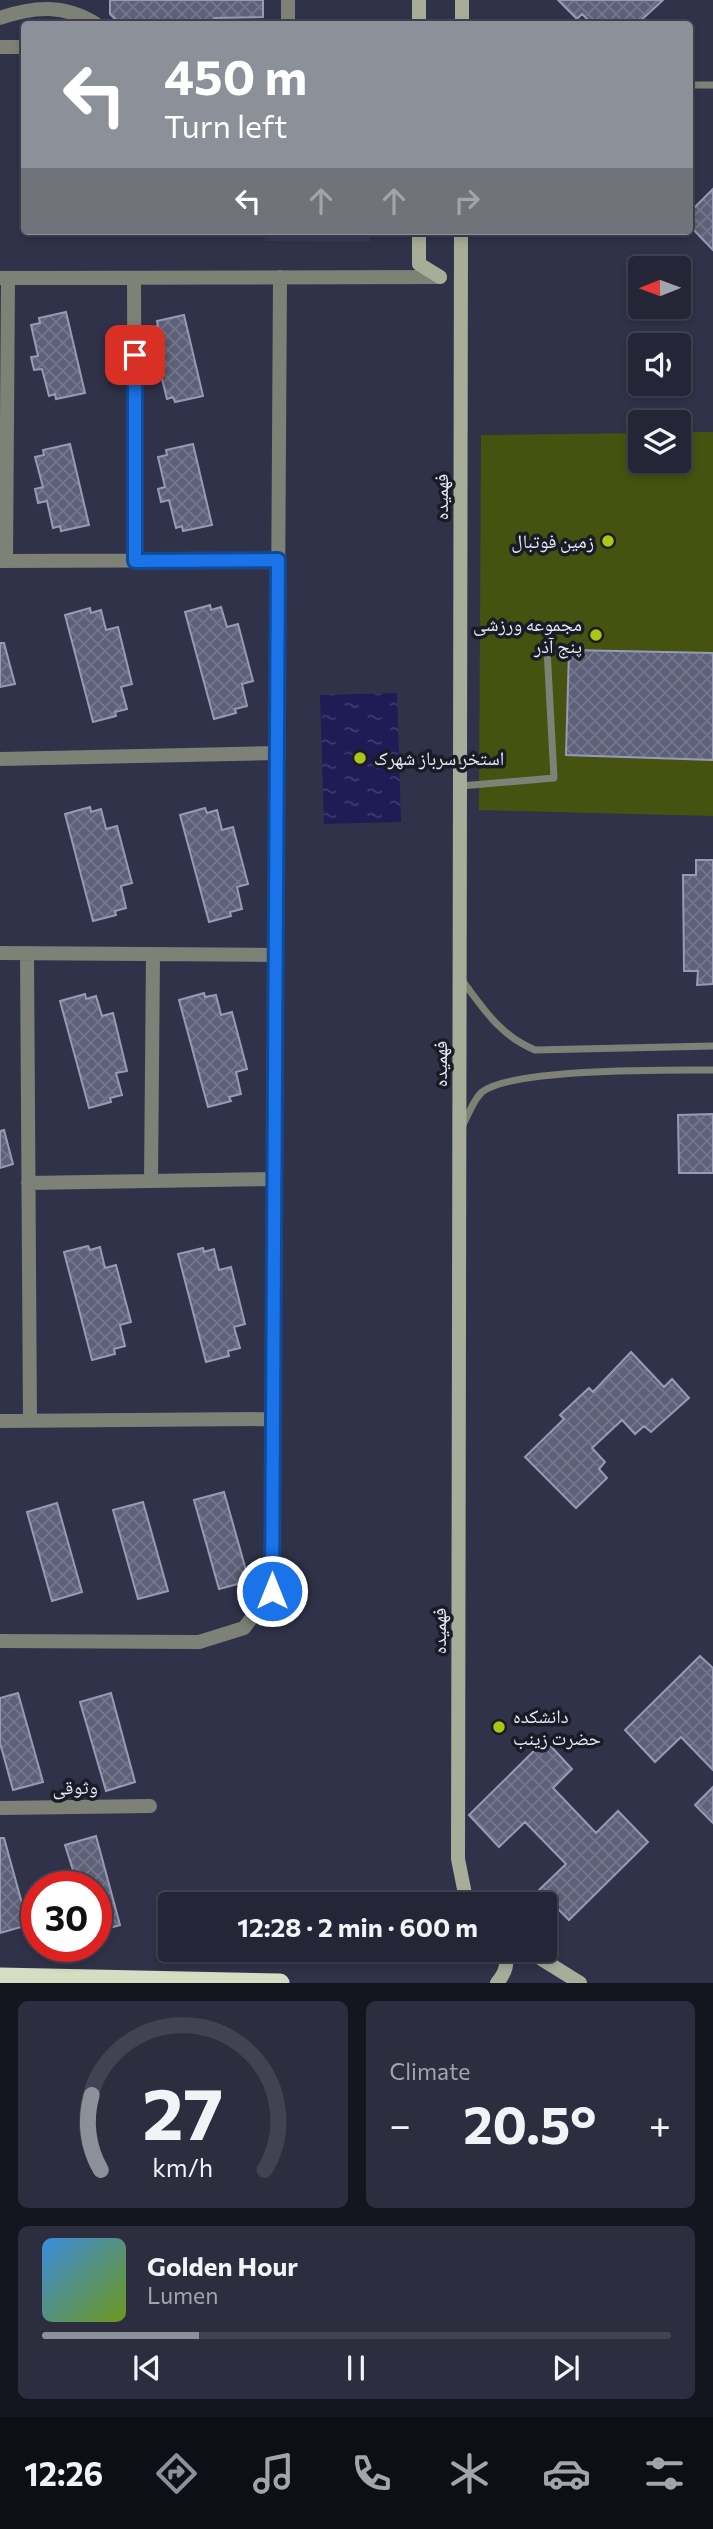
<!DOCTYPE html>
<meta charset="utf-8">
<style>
body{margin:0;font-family:Commissioner,"Noto Naskh Arabic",sans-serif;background:#2c2e3f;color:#f1f3f6;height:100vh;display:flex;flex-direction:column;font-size:26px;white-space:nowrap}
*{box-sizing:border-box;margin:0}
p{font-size:23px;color:#a3a5ad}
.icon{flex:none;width:38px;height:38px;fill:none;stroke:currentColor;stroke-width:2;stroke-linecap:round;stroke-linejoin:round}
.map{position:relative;height:1983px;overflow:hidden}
.panel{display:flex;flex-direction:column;gap:18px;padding:18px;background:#14151e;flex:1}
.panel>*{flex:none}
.hud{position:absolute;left:21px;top:21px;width:672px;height:214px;border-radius:7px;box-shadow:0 4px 10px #0003,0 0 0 2px #414352;background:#8c9099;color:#fff;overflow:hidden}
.needle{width:46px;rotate:269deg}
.buttons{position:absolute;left:628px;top:256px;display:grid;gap:14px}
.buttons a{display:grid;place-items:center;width:63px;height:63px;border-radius:7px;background:#242637;box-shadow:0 4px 10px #0003,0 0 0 2px #414352;font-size:35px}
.speed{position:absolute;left:21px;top:1871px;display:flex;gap:14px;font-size:35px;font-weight:700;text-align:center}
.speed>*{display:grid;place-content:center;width:91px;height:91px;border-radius:50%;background:#242637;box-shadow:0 4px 10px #0003,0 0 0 2px #414352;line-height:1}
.speed .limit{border:10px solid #d22;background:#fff;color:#111}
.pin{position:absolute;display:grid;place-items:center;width:60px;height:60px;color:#fff;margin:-30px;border-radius:14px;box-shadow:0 4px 10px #0006}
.me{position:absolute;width:77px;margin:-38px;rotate:0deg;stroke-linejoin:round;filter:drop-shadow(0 0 5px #0008)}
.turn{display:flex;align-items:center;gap:24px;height:147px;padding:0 28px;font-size:32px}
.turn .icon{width:91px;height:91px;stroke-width:2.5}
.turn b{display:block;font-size:49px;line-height:60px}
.lanes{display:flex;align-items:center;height:66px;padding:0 28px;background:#0003;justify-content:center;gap:35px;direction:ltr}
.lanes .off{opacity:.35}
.big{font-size:52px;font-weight:700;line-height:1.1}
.panel .widget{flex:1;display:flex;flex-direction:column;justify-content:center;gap:10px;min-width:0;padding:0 24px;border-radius:10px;background:#2c2e3f}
.panel .dial{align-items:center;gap:0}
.dial svg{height:182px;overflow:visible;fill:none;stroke:#414352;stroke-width:7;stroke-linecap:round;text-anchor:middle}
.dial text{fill:#f1f3f6;stroke:none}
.song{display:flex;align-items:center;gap:21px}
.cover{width:84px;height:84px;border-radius:10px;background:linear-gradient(135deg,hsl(210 70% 55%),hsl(80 70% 35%))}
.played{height:7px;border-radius:4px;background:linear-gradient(90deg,#8c9099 25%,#414352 25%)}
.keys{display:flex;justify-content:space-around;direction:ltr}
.heat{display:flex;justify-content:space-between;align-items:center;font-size:38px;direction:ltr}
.panel .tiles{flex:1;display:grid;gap:18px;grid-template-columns:1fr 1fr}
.widget:last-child{grid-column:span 2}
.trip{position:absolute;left:158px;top:1892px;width:399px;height:70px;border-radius:7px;background:#242637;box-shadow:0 4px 10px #0003,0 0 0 2px #414352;font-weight:700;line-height:70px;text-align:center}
.menu{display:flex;height:112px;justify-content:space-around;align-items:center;background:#0e0f16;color:#a3a5ad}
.menu .icon{width:49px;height:49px}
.menu .active{color:#8c9099}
.menu b{font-size:32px;color:#f1f3f6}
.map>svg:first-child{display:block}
.built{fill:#383a57}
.park{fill:#46520f}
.water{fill:url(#water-ripples)}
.building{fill:url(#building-cross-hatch);stroke:#979ab5;stroke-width:2}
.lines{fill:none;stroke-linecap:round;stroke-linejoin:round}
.service{stroke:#7e8176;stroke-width:7}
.minor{stroke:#7e8176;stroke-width:14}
.secondary{stroke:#a8ad9a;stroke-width:14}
.trunk{stroke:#d6ddc2;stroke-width:19}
.route-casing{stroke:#114b97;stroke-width:18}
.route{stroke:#1a73e8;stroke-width:12}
.poi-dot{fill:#abc615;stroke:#1a1b25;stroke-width:2.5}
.labels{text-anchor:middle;stroke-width:7;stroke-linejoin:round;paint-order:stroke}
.street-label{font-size:19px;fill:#e7e9f7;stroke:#1a1b25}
.poi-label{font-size:19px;fill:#e7e9f7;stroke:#1a1b25;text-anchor:end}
</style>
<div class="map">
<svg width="713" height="1983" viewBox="0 0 713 1983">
<defs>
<pattern id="water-ripples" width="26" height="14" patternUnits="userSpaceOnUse" patternTransform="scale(1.75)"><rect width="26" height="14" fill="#1f1b54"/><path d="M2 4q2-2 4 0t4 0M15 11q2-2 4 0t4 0" fill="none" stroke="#403c6d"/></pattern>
<pattern id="building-cross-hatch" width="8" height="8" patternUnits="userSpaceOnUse" patternTransform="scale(1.75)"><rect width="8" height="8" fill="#5d6078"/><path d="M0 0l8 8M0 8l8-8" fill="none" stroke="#74778c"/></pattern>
</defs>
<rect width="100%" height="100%" fill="#303249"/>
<!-- built -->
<path class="built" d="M265,231H370V242L265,241Z"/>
<!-- park -->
<path class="park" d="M679,432H713V816L479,810L481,435L640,433V460H679Z"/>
<!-- water -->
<path class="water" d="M397,693L401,822L324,824L320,695Z"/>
<!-- building -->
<path class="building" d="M110,0H263V17L215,18L208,24H120L110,14Z
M558,0H663L637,24H592L582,14L577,19Z
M713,189V250L690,226V212Z
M66,312L85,393L56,399L55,394L49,396L42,369L34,370L31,357L38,356L31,325L40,323L39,318Z
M184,315L203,396L175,402L173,397L167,399L160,371L152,373L149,360L156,358L149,328L158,326L157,321Z
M70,444L89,525L61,531L60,526L53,528L47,501L38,503L35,489L43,487L35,457L44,455L43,450Z
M193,444L212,525L183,531L182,526L176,528L169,500L161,502L158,489L165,487L158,457L167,455L166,450Z
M210,605L211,610L221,607L227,627L238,624L253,681L242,684L247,706L235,709L236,713L214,719L185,612Z
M90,608L91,613L101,610L106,630L118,627L132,684L121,687L127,709L115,712L116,716L93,722L65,615Z
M0,643H4L15,684L0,687Z
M569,650L713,653V760L566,755Z
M90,807L91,812L101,809L106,829L117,826L132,883L121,886L126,908L115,911L116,915L93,921L65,814Z
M205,808L207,813L217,810L222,830L233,827L248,884L237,887L242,909L230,912L231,916L209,922L180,815Z
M696,860H713V984L697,985L698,971H684L683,875H696Z
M204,993L205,997L216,995L221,1015L232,1012L247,1069L236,1072L241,1094L229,1097L231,1101L208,1107L179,1000Z
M85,994L86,999L96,996L102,1016L113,1013L127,1071L116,1073L122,1095L110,1098L111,1102L89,1108L60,1001Z
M713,1114V1173H679L678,1115Z
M4,1130L13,1164L0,1168V1131Z
M88,1246L90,1250L100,1247L105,1268L116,1265L131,1322L120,1325L125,1346L114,1349L115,1354L92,1360L64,1252Z
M203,1248L204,1252L214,1249L219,1270L231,1267L245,1324L234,1327L240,1348L228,1351L229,1356L206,1362L178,1254Z
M631,1352L664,1387L672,1379L689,1398L651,1432L644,1426L635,1434L622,1420L592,1448L605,1462L599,1469L607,1478L576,1508L525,1457L564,1419L560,1415L589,1388L593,1392Z
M224,1492L249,1581L219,1589L194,1500Z
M143,1502L168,1591L138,1599L113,1510Z
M57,1503L82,1592L52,1601L27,1512Z
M700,1656L713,1668V1770L681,1737L655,1762L625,1730Z
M18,1693L43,1782L13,1790L0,1743V1698Z
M111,1693L135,1782L106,1791L80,1702Z
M545,1740L572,1769L553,1788L596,1833L618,1811L648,1842L569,1920L539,1890L566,1864L525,1822L499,1847L469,1815Z
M713,1787V1823L695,1805Z
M96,1836L120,1925L96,1932V1886H78L65,1845Z
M0,1838H4L28,1925L0,1933Z"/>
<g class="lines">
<!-- service -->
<path class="service" d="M690,85H713
M461,786L554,778L547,649
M461,979C484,1009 499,1035 535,1050L713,1046
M463,1125C468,1115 474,1099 482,1092C513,1068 669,1070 713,1070"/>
<!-- minor -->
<path class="minor" d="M288,0V23
M0,18C34,6 65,4 96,24
M0,47H24
M0,278L440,277
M134,278L135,561
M0,561L278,560
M6,561L8,278
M0,759L277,753
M0,953L276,955
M27,953L30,1421
M151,1181L153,954
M28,1183L275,1179
M0,1421L273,1419
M0,1641L199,1642L244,1628L272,1591L280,277
M0,1808L150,1806"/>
<!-- secondary -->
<path class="secondary" d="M419,0V24
M462,24V0
M419,231V264L440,277
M461,231L458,1859L467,1904
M527,1950L580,1983
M497,1983C506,1972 509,1963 503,1950"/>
<!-- trunk -->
<path class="trunk" d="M0,1977L280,1983"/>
</g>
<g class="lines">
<!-- route casing -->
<g class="route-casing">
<path id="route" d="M135,355V561L278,560L272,1591"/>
</g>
<!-- route -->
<use href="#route" class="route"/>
</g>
<!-- markers -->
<g class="poi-dot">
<circle cx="608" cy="541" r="7"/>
<circle cx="596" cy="635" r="7"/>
<circle cx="360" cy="758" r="7"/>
<circle cx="499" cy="1727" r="7"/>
</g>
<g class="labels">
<!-- street labels -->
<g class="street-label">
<text transform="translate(441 497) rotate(-90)" y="7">فهمیده</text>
<text transform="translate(440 1064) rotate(-90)" y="7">فهمیده</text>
<text transform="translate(439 1631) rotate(-90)" y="7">فهمیده</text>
<text transform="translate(75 1787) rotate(-1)" y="7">وثوقی</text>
</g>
<!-- poi labels -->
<g class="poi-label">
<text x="594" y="548">زمین فوتبال</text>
<text x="582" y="631">مجموعه ورزشی<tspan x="582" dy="22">پنج آذر</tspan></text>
<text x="374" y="765" text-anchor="start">استخر سرباز شهرک</text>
<text x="513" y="1723" text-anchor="start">دانشکده<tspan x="513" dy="22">حضرت زینب</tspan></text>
</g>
</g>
</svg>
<div class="buttons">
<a><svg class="needle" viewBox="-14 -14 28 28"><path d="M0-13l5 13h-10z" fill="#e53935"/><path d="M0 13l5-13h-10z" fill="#a3a5ad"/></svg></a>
<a><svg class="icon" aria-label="sound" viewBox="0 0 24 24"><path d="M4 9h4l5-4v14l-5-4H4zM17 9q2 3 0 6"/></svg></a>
<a><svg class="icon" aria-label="layers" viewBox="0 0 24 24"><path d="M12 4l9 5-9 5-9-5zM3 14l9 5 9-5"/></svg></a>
</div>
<div class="speed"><div class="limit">30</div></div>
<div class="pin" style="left:135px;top:355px;background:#d93025"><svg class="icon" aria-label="arrive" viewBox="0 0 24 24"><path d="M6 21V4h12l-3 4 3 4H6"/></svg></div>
<svg class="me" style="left:272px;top:1591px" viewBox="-20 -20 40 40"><circle r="17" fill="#1a73e8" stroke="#fff" stroke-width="3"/><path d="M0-11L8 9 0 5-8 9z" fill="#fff"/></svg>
<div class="trip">12:28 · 2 min · 600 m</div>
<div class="hud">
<div class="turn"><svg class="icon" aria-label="left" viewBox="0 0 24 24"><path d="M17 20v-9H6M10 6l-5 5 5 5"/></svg><div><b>450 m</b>Turn left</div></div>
<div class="lanes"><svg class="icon" aria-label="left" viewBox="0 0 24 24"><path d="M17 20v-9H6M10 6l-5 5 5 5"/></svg><svg class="icon off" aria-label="ahead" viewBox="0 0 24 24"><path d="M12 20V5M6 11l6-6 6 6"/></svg><svg class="icon off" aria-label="ahead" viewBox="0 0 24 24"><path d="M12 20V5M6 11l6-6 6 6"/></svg><svg class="icon off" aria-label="right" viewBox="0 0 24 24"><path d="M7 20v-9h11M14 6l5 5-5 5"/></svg></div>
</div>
</div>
<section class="panel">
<div class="tiles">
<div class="widget dial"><svg viewBox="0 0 100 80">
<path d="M14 69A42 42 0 1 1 86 69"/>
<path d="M14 69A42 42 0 0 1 10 36" stroke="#8c9099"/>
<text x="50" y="56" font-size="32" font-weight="700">27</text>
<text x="50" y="72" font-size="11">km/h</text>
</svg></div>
<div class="widget"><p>Climate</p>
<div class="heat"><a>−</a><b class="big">20.5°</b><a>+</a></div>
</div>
<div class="widget">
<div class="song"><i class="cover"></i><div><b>Golden Hour</b><p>Lumen</p></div></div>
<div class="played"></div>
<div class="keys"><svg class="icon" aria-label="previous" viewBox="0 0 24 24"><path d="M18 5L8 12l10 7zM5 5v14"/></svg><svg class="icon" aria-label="pause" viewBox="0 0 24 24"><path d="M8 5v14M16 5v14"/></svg><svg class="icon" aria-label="next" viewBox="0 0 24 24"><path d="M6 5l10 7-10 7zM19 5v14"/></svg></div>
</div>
</div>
</section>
<nav class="menu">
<b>12:26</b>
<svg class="icon active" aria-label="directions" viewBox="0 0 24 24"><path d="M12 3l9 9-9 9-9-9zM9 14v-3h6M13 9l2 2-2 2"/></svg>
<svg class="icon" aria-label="music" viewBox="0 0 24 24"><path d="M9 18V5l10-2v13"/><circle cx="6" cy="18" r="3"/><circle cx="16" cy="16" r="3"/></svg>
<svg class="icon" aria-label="phone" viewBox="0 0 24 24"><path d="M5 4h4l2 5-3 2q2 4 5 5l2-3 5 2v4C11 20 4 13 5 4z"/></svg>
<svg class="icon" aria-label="climate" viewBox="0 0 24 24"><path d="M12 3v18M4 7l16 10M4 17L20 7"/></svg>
<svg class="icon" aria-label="car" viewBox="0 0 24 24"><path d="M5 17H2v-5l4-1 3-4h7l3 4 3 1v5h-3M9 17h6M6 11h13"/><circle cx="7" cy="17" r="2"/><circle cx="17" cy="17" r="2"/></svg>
<svg class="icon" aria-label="filters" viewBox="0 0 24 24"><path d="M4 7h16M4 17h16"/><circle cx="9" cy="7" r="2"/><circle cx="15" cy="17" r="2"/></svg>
</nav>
